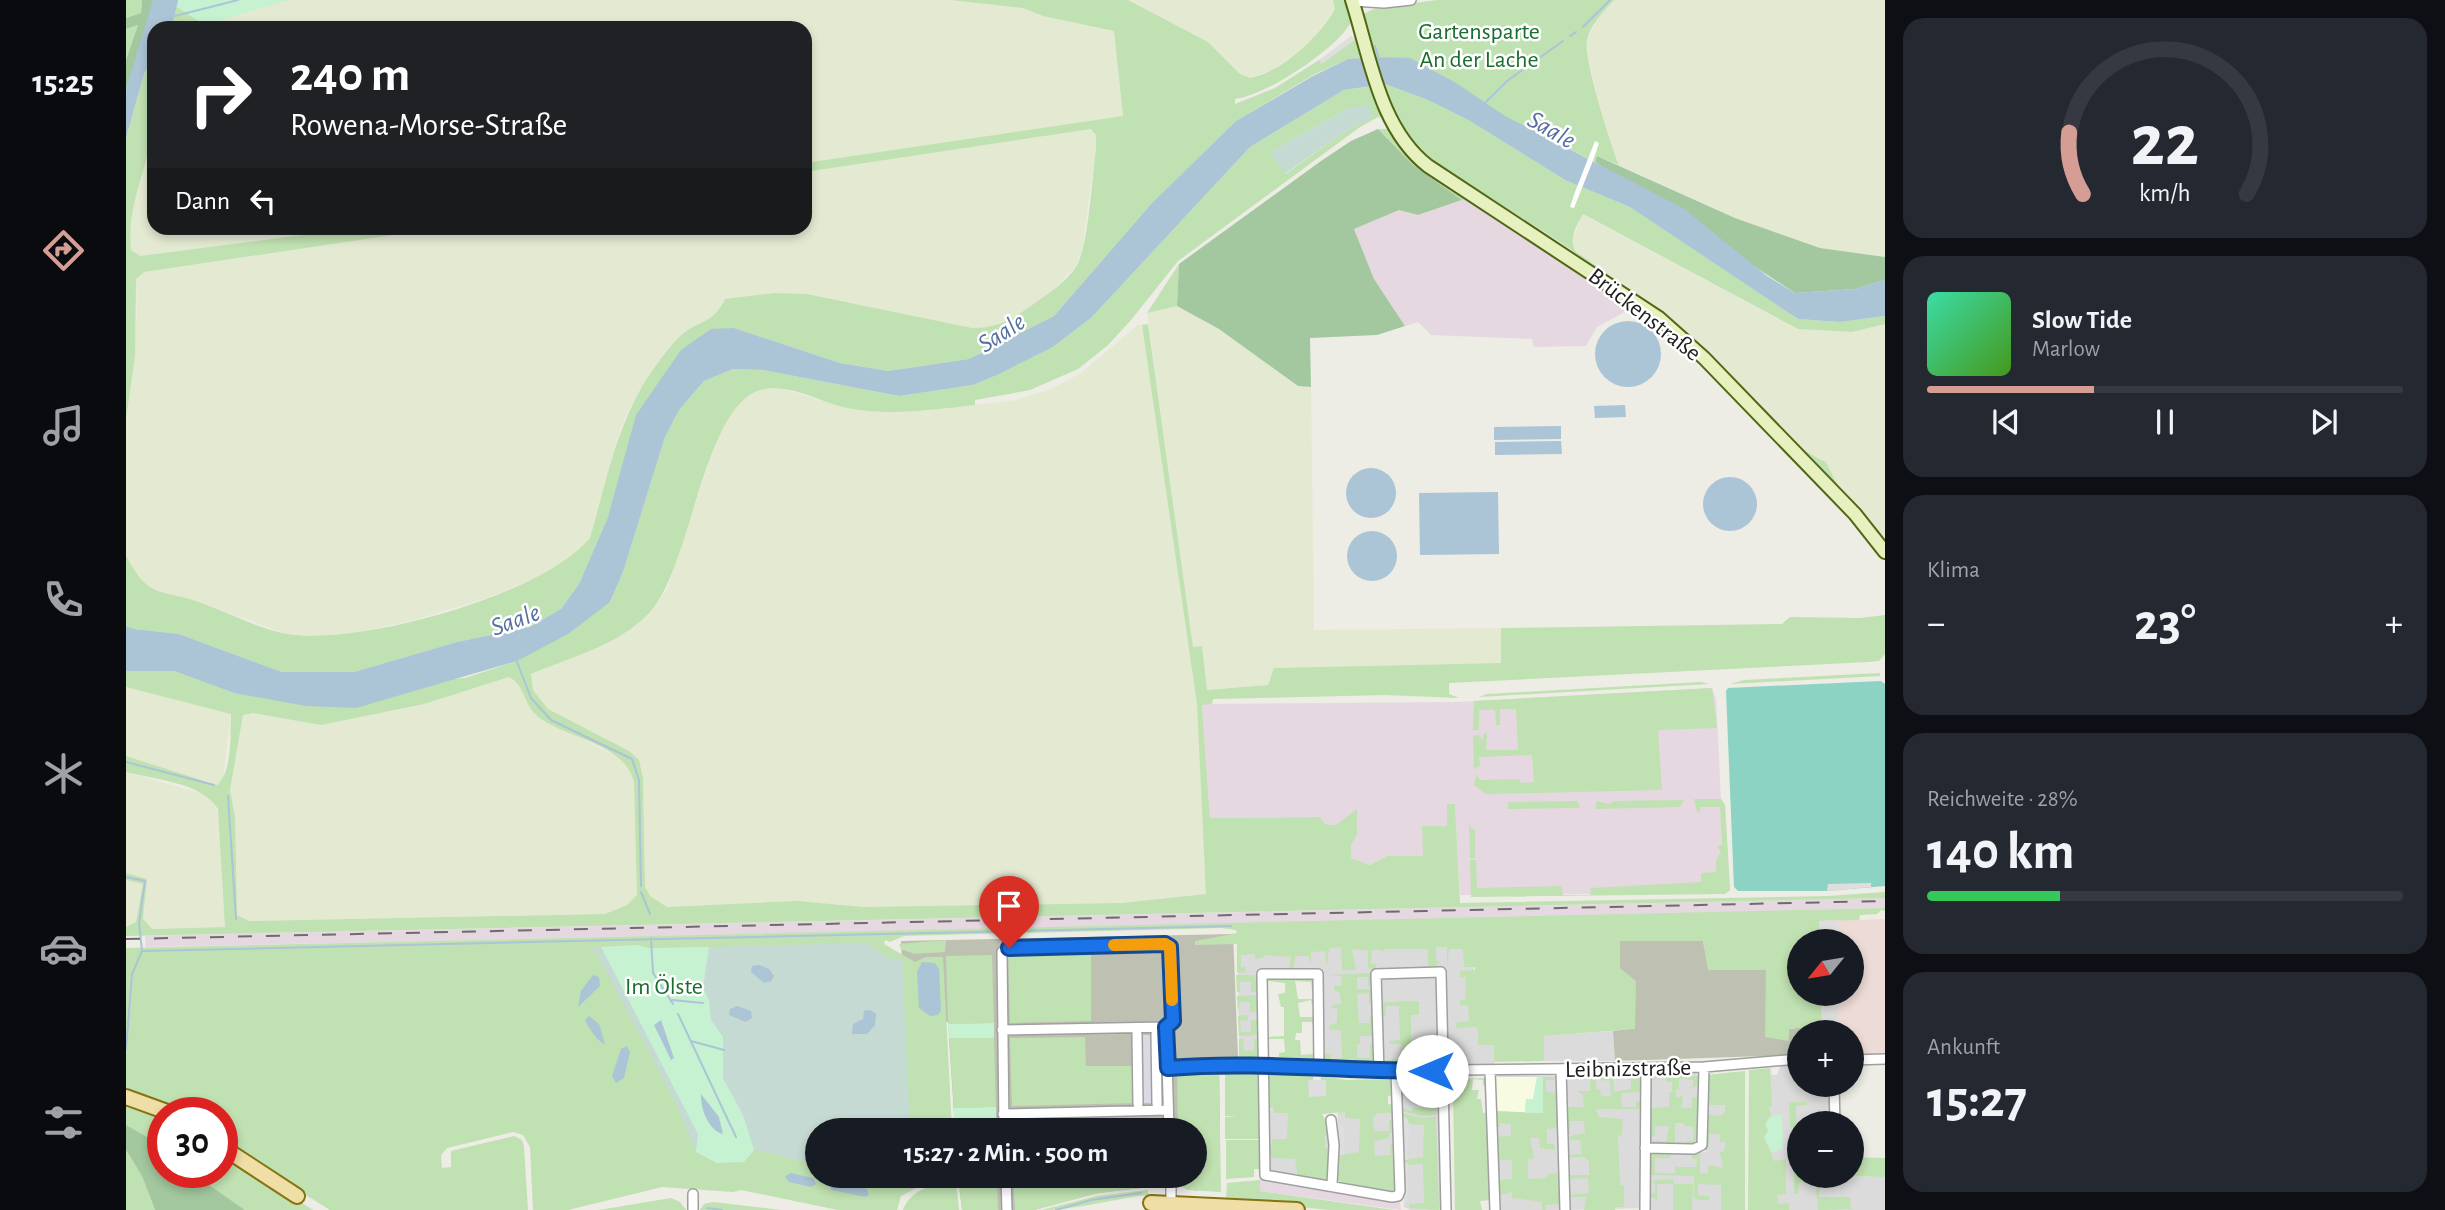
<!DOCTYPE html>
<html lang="de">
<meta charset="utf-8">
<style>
body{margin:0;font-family:"Alegreya Sans",sans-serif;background:#242831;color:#f1f3f6;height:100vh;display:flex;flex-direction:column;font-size:26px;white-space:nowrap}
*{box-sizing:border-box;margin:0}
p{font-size:23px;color:#9ea1a6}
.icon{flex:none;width:38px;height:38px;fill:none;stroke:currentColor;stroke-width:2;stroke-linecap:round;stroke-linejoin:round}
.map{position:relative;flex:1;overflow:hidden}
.drawer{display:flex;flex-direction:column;gap:18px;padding:18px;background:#0d0f14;width:560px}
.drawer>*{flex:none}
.top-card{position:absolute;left:21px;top:21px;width:665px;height:214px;border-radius:21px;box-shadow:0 4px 10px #0003;background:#202124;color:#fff;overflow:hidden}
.needle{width:46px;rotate:240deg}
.buttons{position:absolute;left:1661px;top:929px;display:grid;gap:14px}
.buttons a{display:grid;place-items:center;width:77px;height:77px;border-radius:50%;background:#171b24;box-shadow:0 4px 10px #0003;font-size:35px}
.speed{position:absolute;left:21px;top:1097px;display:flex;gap:14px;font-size:35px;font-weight:700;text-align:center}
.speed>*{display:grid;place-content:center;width:91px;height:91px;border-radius:50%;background:#171b24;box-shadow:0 4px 10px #0003;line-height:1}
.speed .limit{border:10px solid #d22;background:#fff;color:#111}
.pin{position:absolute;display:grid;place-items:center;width:60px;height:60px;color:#fff;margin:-72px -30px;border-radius:50% 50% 50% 0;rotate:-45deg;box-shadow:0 0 7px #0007}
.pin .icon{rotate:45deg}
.me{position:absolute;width:77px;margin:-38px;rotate:270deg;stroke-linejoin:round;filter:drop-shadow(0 0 5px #0008)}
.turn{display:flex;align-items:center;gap:24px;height:147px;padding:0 28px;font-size:32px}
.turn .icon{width:91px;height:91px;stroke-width:2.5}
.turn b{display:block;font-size:49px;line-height:60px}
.then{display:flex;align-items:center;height:66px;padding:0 28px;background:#0003;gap:14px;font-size:26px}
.big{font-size:52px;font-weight:700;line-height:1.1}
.drawer .card{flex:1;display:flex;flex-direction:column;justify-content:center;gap:10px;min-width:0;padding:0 24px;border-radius:21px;background:#242831}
.drawer .dial{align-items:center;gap:0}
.dial svg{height:182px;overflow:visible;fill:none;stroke:#363941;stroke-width:7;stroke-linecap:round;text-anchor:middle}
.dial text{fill:#f1f3f6;stroke:none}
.song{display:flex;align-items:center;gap:21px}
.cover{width:84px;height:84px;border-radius:10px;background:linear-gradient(135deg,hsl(160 70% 55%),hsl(100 70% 35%))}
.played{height:7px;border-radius:4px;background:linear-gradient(90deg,#d59d93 35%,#363941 35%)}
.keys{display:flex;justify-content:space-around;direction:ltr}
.heat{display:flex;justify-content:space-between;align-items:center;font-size:38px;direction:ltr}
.charge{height:10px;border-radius:5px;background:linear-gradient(90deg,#34c759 28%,#363941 0)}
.trip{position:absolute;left:679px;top:1118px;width:402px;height:70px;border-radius:35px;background:#171b24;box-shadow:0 4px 10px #0003;font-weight:700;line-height:70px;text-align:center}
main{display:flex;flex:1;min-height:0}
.tab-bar{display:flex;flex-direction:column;width:126px;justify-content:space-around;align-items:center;background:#090b0e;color:#9ea1a6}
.tab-bar .icon{width:49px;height:49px}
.tab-bar .on{color:#d59d93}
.tab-bar b{font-size:32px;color:#f1f3f6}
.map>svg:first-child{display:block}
.residential{fill:#dcdbdb}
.commercial{fill:#ecdbd6}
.industrial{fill:#e6d8e1}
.education{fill:#f6fbe1}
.construction{fill:#bec1b2}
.farmland{fill:#e4ead2}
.grass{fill:#c0e1b1;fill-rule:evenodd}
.forest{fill:#a3c89f}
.wetland{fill:#c4dad3}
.park{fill:#c7f2d2}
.pitch{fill:#8cd3c4}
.parking{fill:#dedede}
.plaza{fill:#dbd9e3}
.water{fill:#abc4d6}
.pier{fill:#fff}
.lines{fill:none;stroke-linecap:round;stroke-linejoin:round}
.stream{stroke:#abc4d6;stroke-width:2}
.street-casing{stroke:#9f9f9f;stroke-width:12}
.secondary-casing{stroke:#4f6712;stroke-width:16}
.primary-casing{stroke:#857412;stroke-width:18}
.street{stroke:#fff;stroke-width:9}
.secondary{stroke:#e6f1bf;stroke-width:12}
.primary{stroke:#f0dea7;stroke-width:14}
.rail{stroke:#6c6c6c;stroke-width:2;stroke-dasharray:14 14;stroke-linecap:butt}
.route-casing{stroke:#114b97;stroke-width:18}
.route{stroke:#1a73e8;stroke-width:12}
.slow{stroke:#f59e0b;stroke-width:12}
.labels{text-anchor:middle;stroke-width:5;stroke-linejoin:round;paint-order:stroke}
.park-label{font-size:24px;fill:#196e2f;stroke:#fff}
.street-label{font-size:24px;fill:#1e1e1e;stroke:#fff}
.water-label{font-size:26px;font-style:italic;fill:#566ea1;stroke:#fff}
</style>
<main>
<nav class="tab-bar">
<b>15:25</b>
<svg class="icon on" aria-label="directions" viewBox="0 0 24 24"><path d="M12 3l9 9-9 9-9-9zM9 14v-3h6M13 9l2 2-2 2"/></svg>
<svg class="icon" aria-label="music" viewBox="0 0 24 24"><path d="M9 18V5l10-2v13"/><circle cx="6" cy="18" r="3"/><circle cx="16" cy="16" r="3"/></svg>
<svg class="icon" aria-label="phone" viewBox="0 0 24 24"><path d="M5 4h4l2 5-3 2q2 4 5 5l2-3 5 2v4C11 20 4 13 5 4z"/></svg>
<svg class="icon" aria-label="climate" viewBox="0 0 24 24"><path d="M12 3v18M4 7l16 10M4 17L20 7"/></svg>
<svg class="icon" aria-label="car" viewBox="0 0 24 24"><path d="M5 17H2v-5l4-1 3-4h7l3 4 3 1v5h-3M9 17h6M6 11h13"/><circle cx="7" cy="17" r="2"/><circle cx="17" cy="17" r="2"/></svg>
<svg class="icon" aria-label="filters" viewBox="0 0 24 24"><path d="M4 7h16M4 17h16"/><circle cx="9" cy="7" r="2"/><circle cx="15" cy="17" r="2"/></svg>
</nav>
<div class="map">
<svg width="1759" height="1210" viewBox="0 0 1759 1210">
<rect width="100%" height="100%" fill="#edece5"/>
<!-- residential -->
<path class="residential" d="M1346,938L1352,1044L1368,1045V1066H1337L1321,1054L1317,969L1249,970L1247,1066L1199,1062L1195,972L1133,973L1134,1056L1128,1062H1114L1111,940Z
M1310,976L1315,1050L1299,1067H1260L1256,1062V978Z
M1487,1031L1489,1061H1418L1417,1036Z
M1673,1062V1085H1705L1706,1123L1673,1124V1176L1759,1177V1210H1631L1644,1068L1646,1075H1651L1655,1065Z
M1509,1071L1516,1076L1517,1208L1442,1210L1440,1079L1450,1073Z
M1568,1071L1576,1079L1567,1146L1526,1144L1523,1139L1524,1074Z
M1608,1072L1604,1210H1522L1524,1155L1532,1151L1580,1152L1582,1075Z
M1425,1073L1431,1077L1437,1210H1373L1368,1080L1373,1075Z
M1296,1074L1313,1088L1317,1210H1285L1278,1207L1275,1083L1283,1075Z
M1140,1108L1196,1114L1205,1133V1174H1143Z
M1212,1112L1269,1113L1272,1182L1211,1181Z"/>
<!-- commercial -->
<path class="commercial" d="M1759,919V1055L1726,1056V1032H1696L1695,994H1726V942L1693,941V921Z"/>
<!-- industrial -->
<path class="industrial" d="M1343,198L1510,306L1471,327L1460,346L1408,347L1406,339L1305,335L1292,322L1279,326L1248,279L1228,229L1273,210L1292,215Z
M1586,688L1590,699L1595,799L1599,805L1604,890L1600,893L1334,895L1329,804H1321V826L1297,856H1261L1244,865L1225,858V845L1231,835L1218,821L1210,825L1199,824L1193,817L1084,818L1076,704L1332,702Z
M1759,898V908L1418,917L20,947L19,936Z
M1138,1179L1274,1202L1275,1210L1134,1191V1180Z"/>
<!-- education -->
<path class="education" d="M1369,1077H1411L1407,1100H1400L1399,1113L1367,1111Z"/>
<!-- construction -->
<path class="construction" d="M1107,934L1112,1057H1093L1094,1140L1071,1191L1037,1182L1033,1186L972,1193L908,1210H836L832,1176H1069V1130H829L822,1022L779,1020L775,941Z
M1543,940L1577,941L1583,970H1640L1662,1041L1663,1029L1696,1025V1032H1673V1055L1489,1061L1487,1031L1509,1028L1493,968V941Z"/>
<!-- farmland -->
<path class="farmland" d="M163,0H824L897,8L917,16L988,31L997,116L679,163V28H74L110,13Z
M1002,0H1207L1209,9L1193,34L1178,47L1146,70L1124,78L1114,74L1082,42Z
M1488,0H1759V257L1694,248L1609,218L1493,165L1481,138L1463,62L1461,40L1474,14Z
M28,122V228H230L14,256L5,250L3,239L7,200Z
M965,129L970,135V149L956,251L949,267L927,290L883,322L866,328H846L681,294L648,293L599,300L591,316L558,333L504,407L494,431L464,538L453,552L411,577L361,598L288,620L230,633L195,636L160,634L71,601L31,592L11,577L0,555V420L11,314L10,279L18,272L314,228H679V172Z
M1456,214L1672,329L1726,332L1759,324V540L1712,486L1700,462L1678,452L1592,363L1534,310L1449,251L1445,243Z
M1051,306L1093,329L1172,386L1185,387L1188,630L1375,628L1376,663L1148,668L1142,685L1081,690L1076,646L1067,648L1021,313Z
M1013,324L1018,332L1026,383L1071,704L1081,894L996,903L738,907L671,901L541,907L524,896L519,887L517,778L513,760L422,709L407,690L405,674L469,647L511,625L541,589L594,429L617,397L637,389H657L721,408L761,411H800L890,400L925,389L955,373Z
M383,677L392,681L409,715L490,756L504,768L508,782L511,896L501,905L479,914L123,921L111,915L104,790L117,715L127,713L195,724L298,704Z
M0,687L105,713L97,780L91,785L0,756Z
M0,772L84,796L94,817L100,927L26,929L17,919L21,879L0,873Z
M0,880L17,884L10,922L0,927Z"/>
<!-- grass -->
<path class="grass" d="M0,0H16L15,13L0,18Z
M52,0H163L110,13L74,28H46Z
M824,0H1002L1082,42L1114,74L1124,78C1154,73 1195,36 1209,9L1207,0H1222L1228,16C1219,45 1139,96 1109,99V104L1149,88L1193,60L1196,63L1228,40L1227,35L1240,58L1222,59L1187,75L1110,121L1026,203L928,316L843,359L762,371L714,363L608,328L482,517L453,584L435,609L404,627L331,642L228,672H156L53,634L8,629L0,626V555C23,601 35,588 76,603C103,613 133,629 161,634C234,646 417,595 464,538C482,476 493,412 534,360C541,351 550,339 559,332C578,319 588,322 599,299L648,293L681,294L846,328C873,328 887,319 909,303C923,293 940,282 950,267C963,245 966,177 970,149V135L965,129L679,172V163L997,116L988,31L917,16L897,8Z
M1311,0H1488C1478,11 1464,25 1461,40C1457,58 1485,146 1493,165L1471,156L1469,162C1440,147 1410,133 1382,118C1340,95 1300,57 1250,57L1237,14L1248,9Z
M12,25L0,60V29Z
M28,57C28,79 30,102 28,123C23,166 0,205 5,250L14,256L230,228H314L18,272L10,279L9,356L0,419V138L18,74Z
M1259,84L1302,100L1344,121L1439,180L1504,207L1672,319L1714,322L1759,316V324L1726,332L1672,329L1457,214C1450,226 1443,238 1449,251C1499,286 1546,320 1590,361C1626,394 1655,443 1700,462L1712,486L1753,531L1759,543L1535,315L1437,244L1309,163L1282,135L1272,116L1268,115Z
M1248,86L1257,118L1252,117L1234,127L1052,261L1005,320L982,345L952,369L904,390L849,400V405C807,410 763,416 721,408C694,402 666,384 639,389C577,398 567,567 523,613C495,644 443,658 405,674L407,690L422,709L503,751L513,760L517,778L519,887L524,896L541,907L671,901L738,907L996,903L1080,894L1071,704L1016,325L1022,324L1067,647L1076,646L1081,690L1142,685L1148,668L1375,663V628L1656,624L1664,617L1734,618L1759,615V654L1753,661L1742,662L1323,683V694L1333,698L1259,695L1087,699L1086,704L1076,705L1084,818L1194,817L1199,824L1210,825L1231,809V835L1225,845V858L1244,865L1261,856H1297L1296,826H1321V804H1329L1334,903L1702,896L1759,892V898L0,936V927L10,922L17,884L0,880V873L21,879L17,919L26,929L99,927L92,809C75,782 30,780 0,772V756L91,785C107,771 104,733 105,714L0,687V671H48L108,693L339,678L391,661L484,602L497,572L539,437L553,410L578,381L607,369L637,370L773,396L847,385L871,375L927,347L966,317L1124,147L1218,90ZM1223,108L1245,117L1212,136L1160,174L1144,152ZM383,677C399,685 398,705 411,716C440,739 498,742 508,782L511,895L501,905L479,914L123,921L111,915L109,817L104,790L117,715L127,713L195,725L298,704Z
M1252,129H1262L1343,198L1336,200L1287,165Z
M1053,264L1051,306L1021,313Z
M1754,673V676L1604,684L1618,680Z
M1575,682L1583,684L1353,697L1361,694Z
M1586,688L1591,728L1532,730L1536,790L1360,794L1348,785L1350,774L1354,780L1393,779L1395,783L1408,782L1406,755L1353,757L1354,766L1348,769L1347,736L1353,735L1357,741V735L1361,732L1360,750H1392L1390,709H1374V725H1370L1369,710H1353V730H1347L1348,701Z
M1568,799H1595L1599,805L1604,890L1599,894L1345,897L1344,860H1350L1351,888L1435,886L1437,895H1464L1465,888L1575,882V873L1590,872V860L1595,852L1591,846L1596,845L1594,807H1574V813L1571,812Z
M1558,800L1554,807L1470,809V801L1483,804L1488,801Z
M1452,801L1454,808L1381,809L1383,802Z
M1343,820L1345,829H1349V858H1344Z
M1759,908V911L1755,910L1751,914L1734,915L1733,920L1693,921V941L1673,942V994H1695L1696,1025L1663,1029V1041L1639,1037L1640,970H1582L1577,941H1494V968L1510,981L1509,1029L1418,1036V1061L1368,1062V1045H1352L1351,1027L1330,1028V1023L1343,1021L1342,1005H1334V1000L1339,999L1340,977H1334V971L1349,970V967H1338L1337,949H1323L1321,968V947H1310V961L1314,962L1307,968L1302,966V949H1258L1255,954V950H1246L1245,964H1250V970L1242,968V951L1226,949L1230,970H1216L1215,947L1203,948L1201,968L1199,951L1185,952V964L1182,956H1169L1168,970L1163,969L1165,957L1138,955L1137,958L1129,959V954L1115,955V967H1119V973L1111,972V944L1069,945V941L1111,933L1110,930L1095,928L778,936L764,942L759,940L758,944L789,962L800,957H817L826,1130H691V1176H829L798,1184L775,1196L771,1210H712L615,1190L607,1192L536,1187L442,1210H407L404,1147L397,1135L387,1132L321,1148L315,1155L316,1168L325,1167V1151L388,1136L396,1140L398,1147L402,1210H204L96,1143V1113H52L0,1092V948Z
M820,940L819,952L788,954L775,949L773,944Z
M965,953V1021L884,1023L882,954Z
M866,955L868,1023L822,1024L820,956Z
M1246,973L1247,985L1242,986V977H1231V989L1249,990V1000L1243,1003V993L1231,994L1233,1023H1244V1016H1249L1250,1036H1234V1044H1231V1058H1244V1043H1250L1249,1063L1198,1061L1197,1054H1205V1059L1216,1058L1215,1030H1203V1026L1211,1022V1008H1206V1005L1215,1004L1214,993L1208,990V986H1216L1215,976L1203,975Z
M1110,975H1128L1132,979L1133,992H1125V981L1114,982V992H1111Z
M1145,977H1183L1189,980L1190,992H1186L1185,982L1169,981L1172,999H1192V1005H1186L1185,1000L1172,1003L1174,1017H1192V1026H1187L1186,1022H1176V1033H1170L1169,1040H1174L1175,1055L1188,1054L1187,1040H1192L1190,1059L1153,1057V1053L1159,1052L1158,1039H1143V1046H1139V1037L1158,1036V1007H1155L1152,994L1159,993V983L1141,981V988H1138L1140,980Z
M1133,995V1011L1124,1012V1002H1114L1112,1012L1111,996Z
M1293,1001V1015H1285V1063H1260V1060L1272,1059L1276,1044H1263V1041L1274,1040L1273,1006H1260V1016L1254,1017V1002Z
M1122,1015V1020L1114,1021L1115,1032H1125V1020H1133L1134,1035L1113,1036L1112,1016Z
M959,1037L960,1066H1010V1103L886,1106L884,1038Z
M823,1038H868L870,1107L828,1108Z
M1134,1038L1133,1057H1113V1039H1117L1118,1051L1128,1050V1039Z
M1644,1068L1646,1106L1643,1107L1645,1116L1641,1120L1643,1132L1638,1137L1648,1161L1660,1159V1194L1651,1195L1652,1204L1663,1203V1210H1622L1623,1070Z
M1619,1071V1210H1595V1185L1572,1184V1195L1583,1196V1200H1571L1568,1197V1176L1524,1175V1155L1528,1151H1545L1544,1158H1529V1173H1549V1162L1550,1167H1570L1571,1159H1566V1154H1554V1151L1574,1152V1173H1582L1583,1165L1597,1168L1594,1152H1598L1600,1142H1594V1134H1583V1145H1580V1114L1594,1116L1599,1112V1105H1581L1582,1075Z
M1131,1072L1134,1080V1139H1099V1117L1112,1116H1099V1073Z
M1093,1073L1095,1192L1061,1190L1053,1184V1176H1069V1130H1052L1051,1074Z
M1141,1073L1188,1074L1187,1080L1182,1081L1200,1080H1195V1076L1220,1080L1266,1079L1267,1095L1262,1096V1104L1269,1105V1113H1251L1247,1117L1248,1131H1263V1120L1270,1121V1133H1263V1138L1248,1141L1249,1156L1264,1155V1145L1270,1144L1268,1193L1211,1181L1212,1155L1233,1152L1234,1119L1219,1118V1112L1196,1114L1206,1136H1199V1148L1206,1149L1203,1180L1172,1178L1169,1159L1145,1158L1144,1170H1140V1145H1146V1139H1161L1162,1113H1148L1147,1108H1140Z
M1528,1075L1573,1076L1575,1085L1563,1088L1567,1086V1080L1553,1078V1089H1550V1098L1557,1095L1555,1108H1566V1097H1575L1573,1141L1570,1145H1560V1141H1567L1568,1127L1558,1126V1123H1549V1145H1530L1524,1141H1540L1543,1126H1529V1136H1524V1108L1543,1107V1092H1546V1082H1540V1078H1529L1524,1084Z
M1455,1076L1470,1077V1089H1474L1475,1096H1485L1484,1081L1475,1080V1076H1487L1488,1092L1505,1089V1081L1496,1076L1515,1078V1092L1495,1093L1496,1107H1510V1101L1515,1102V1109H1470L1473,1117L1497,1119L1496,1135L1492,1136L1494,1185H1498V1207H1490L1489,1210H1458L1460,1197H1445L1443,1201L1442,1195L1463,1193L1462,1178L1442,1179L1441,1175H1463V1161L1458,1157H1444L1441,1163V1155L1456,1154L1454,1140H1443L1444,1152H1441L1440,1137L1459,1133L1458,1121H1444V1134H1441L1440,1103L1443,1107H1458L1457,1095L1451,1091H1464V1079Z
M1417,1077H1431V1080H1420V1092L1434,1093L1435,1144H1432L1431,1128L1421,1129V1144H1428L1429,1150L1414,1148L1413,1138H1404L1408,1158L1402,1159V1179L1421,1178V1174L1432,1173V1166H1436L1437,1210L1434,1204L1420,1205V1210H1416V1202L1386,1198V1192L1371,1196V1180L1386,1179V1160H1374V1175H1370L1368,1137L1385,1136V1124L1374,1123V1127L1368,1128L1367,1111L1417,1113Z
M1359,1078L1361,1085L1357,1086V1080L1347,1079L1346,1090H1353L1351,1099H1355L1357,1113H1361L1362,1110L1364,1200L1354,1201L1356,1210H1329L1327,1089L1338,1079Z
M1276,1079H1298C1311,1090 1311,1097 1310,1115L1296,1116L1275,1111V1108L1286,1111V1108L1306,1107L1305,1094L1293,1082L1275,1083Z
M0,1100L37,1114V1146L0,1125Z
M1663,1102H1681V1105L1670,1106V1123L1673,1127H1664Z
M1275,1113L1296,1118L1310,1117L1313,1210L1283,1208V1204L1298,1203L1297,1164L1282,1165L1276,1160L1297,1157L1298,1125L1283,1124Z
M1035,1118V1130H886V1121Z
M870,1121V1130H829L828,1122Z
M1100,1140H1134V1169H1128V1177L1100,1179Z
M0,1150L16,1176L29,1210H0Z
M96,1152L187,1210H119L66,1173L96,1172Z
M1726,1157L1759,1158V1177L1713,1176H1726Z
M1668,1172H1672L1673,1179L1691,1176L1695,1179L1693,1197H1724L1725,1209L1692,1210L1690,1185L1673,1182L1672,1194H1668Z
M832,1176H871L872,1210H836Z
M887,1176H1036L1033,1186L972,1193L908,1210H889Z
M1547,1179L1548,1184H1567L1566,1210H1547V1184H1531V1200L1523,1196V1193H1529V1184L1524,1181Z
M1134,1180V1191L1268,1210H1203L1100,1199L1101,1183Z
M830,1182L833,1210H777C785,1188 809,1184 830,1182Z
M1022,1190V1195C986,1199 951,1210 915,1210L971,1196Z
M545,1198L554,1202L560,1210H473Z
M587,1202L656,1210H574L578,1204Z"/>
<!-- forest -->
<path class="forest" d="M16,0H27L26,11L0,90V60L12,25L0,29V18L15,13Z
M1252,129L1287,165L1336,200L1292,215L1273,210L1228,229L1248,279L1279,326L1251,335L1184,338L1185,387L1172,386L1093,329L1051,306L1053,264L1195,161L1225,141Z
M1471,156L1609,218L1694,248L1759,257V280L1729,289L1669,293L1469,162Z
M0,1125L37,1146V1172L66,1173L119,1210H29L16,1176L0,1150Z"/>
<!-- wetland -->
<path class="wetland" d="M1243,106L1246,117L1212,136L1159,174L1144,152L1223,108Z
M742,943L761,958L776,959L784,1130H691V1164L628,1150L618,1162L591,1163L570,1152L549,1101L470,952L460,950C497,942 531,951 568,949C625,944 684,945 742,943Z"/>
<!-- park -->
<path class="park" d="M52,0H163L78,25L51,7Z
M511,945L523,948L583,947L577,988L583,1000L585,1020L597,1037V1078L617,1115L628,1150L618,1162L591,1163L570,1152L572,1134L475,947Z
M868,1023V1038H823L822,1024Z
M1411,1077H1417V1113H1399L1400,1099H1407Z
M870,1107V1121L828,1122V1108Z
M1656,1115L1657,1148L1646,1153L1638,1137L1642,1131L1639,1124L1645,1116Z"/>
<!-- pitch -->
<path class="pitch" d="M1755,681L1759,684V886L1701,891H1612L1608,887L1600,691L1602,688Z"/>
<!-- parking -->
<path class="parking" d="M1225,36L1229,40L1195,64L1193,60Z
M1745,883V887L1701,891L1702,884Z
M1712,920V941H1693V921Z
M1695,994H1711L1713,1032H1696Z
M1182,1080H1200V1096L1183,1097Z
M1275,1116L1281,1118L1283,1124L1282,1160H1276Z
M1211,1125H1219L1218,1155H1212Z
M1276,1163H1282L1283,1202L1278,1203Z
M1695,1179H1714V1197H1693Z"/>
<!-- plaza -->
<path class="plaza" d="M1009,1035H1033L1035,1103H1011Z"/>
<!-- water -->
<path class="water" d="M27,0H52L46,28H28V57L18,74L0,138V90Z
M1250,57L1284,58L1330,83L1379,116L1557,208L1641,276L1669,293L1729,289L1759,280V316L1714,322L1672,319L1504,207L1439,180L1344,121L1302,100L1259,84L1218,90L1124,147L966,317L927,347L871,375L847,385L773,396L637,370L607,369L578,381L553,410L539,437L497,572L484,602L442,634L391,661L230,708L180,706L108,693L48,671H0V626L8,629L53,634L156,672H228L331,642L404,627L435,609L453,584L482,517L510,415L555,350L585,329L608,328L714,363L762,371L843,359L928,316L1026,203L1110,121L1187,76L1222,59Z
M1469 354a33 33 0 1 1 66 0a33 33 0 1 1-66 0Z
M1499,405L1500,417L1469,418L1468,406Z
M1435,426V439L1368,440V427Z
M1435,441L1436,454L1369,455V442Z
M1220 493a25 25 0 1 1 50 0a25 25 0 1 1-50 0Z
M1577 504a27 27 0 1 1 54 0a27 27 0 1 1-54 0Z
M1372,492L1373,554L1294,555L1293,493Z
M1221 556a25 25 0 1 1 50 0a25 25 0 1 1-50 0Z
M796,962L809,963L813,969L815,1010L812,1015L804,1016L793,1008L791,972Z
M633,965L643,969L648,976L645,981L638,983L625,972L626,966Z
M467,975L473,977L474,986L452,1007L455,991Z
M611,1006L625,1011L626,1018L620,1022L603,1015L604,1009Z
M744,1010L750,1014L749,1025L741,1034H726L727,1024L737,1019L738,1011Z
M463,1016L473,1024L479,1044C472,1042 462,1027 459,1020Z
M535,1020L548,1058L545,1060L528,1025Z
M501,1046L504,1052L498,1078L490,1083L486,1076L495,1049Z
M575,1094L593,1117L597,1134C583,1131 574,1108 575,1094Z
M664,1173L687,1178L690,1184L685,1187L663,1182L659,1177Z
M706,1182L741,1189L743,1195L739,1197L706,1190L702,1185Z"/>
<!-- pier -->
<path class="pier" d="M1469,141L1473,143L1468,158L1448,208L1444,207L1449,192Z"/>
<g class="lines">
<!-- stream -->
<path class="stream" d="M49,16L112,0
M1457,27L1484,0
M1444,36L1450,32
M1249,46L1253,59
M1359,103L1381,81L1437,41
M391,662L405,698L425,720L506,759L513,780L515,886
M0,762L88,785
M102,796L110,919
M0,877L19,881L13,923L16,951L6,974L0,1049
M515,892L524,914
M525,938L527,973L547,1004
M16,951L1105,926
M546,1000L577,1003
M552,1014L610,1137
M565,1041L598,1050
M581,1208L596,1210
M930,1210L965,1200L1015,1193"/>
<!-- street casing -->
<g class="street-casing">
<path id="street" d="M1227,1L1258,3L1285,0
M876,1030L1040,1027
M1011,1034L1012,1104
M1030,1034L1031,1104
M1306 1070a12 12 0 1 1 24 0a12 12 0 1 1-24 0Z
M1726,1060L1759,1059
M1042,1068C1130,1061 1218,1071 1306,1071
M1193,1068L1192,974H1136L1139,1175L1266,1197L1272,1196L1274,1191L1270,1071
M1435,1069L1439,1210
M1330,1070L1578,1067L1673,1059
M1364,1070L1369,1210
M1253,1072L1250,974L1315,972L1317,1058
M1317,1082L1320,1210
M1708,1085L1709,1124
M877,1114L1042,1110
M1205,1120L1208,1145L1206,1185
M878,1130L876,952L883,948L1039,944L1045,952L1047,1021L1040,1027L1043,1130
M1519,1148L1568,1149L1576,1145L1578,1067
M880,1176L881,1210
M1045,1176V1206
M567,1210V1194
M1519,1210L1520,1068"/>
</g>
<!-- secondary casing -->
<g class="secondary-casing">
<path id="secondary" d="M1226,0C1244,56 1253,128 1302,166L1533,318L1578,358L1729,514L1759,552"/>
</g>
<!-- primary casing -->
<g class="primary-casing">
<path id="primary" d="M0,1097L44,1113
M96,1147L171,1196
M1025,1203L1171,1210"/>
</g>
<!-- street -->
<use href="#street" class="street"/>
<!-- secondary -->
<use href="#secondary" class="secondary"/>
<!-- primary -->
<use href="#primary" class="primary"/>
<!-- rail -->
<path class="rail" d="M0,939L1759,901"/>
</g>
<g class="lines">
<!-- route casing -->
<g class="route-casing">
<path id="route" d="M883,948L1039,944L1044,947L1047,1021L1040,1027L1042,1068C1130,1061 1218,1071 1306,1071"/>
</g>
<!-- route -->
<use href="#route" class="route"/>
<!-- slow -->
<path class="slow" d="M988,945L1039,944L1044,947L1046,1000"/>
</g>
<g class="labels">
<!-- park labels -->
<g class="park-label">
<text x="1353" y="39">Gartensparte<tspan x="1353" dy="28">An der Lache</tspan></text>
<text x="538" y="994">Im Ölste</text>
</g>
<!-- street labels -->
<g class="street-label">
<text transform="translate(1519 314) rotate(38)" y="8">Brückenstraße</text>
<text transform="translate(1502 1068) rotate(-1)" y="8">Leibnizstraße</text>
</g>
<!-- water labels -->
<g class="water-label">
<text transform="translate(1426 129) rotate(30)" y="9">Saale</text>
<text transform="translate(875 332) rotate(-33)" y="9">Saale</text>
<text transform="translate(389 619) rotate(-20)" y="9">Saale</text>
</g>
</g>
</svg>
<div class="buttons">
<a><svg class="needle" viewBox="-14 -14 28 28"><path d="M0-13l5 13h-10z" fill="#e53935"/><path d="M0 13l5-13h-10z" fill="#9ea1a6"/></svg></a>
<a>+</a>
<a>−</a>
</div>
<div class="speed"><div class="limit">30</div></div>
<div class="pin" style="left:883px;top:948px;background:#d93025"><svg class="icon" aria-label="arrive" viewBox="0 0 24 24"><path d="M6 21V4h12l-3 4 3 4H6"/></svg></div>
<svg class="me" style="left:1306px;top:1071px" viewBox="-20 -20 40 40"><circle r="19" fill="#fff"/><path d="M0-13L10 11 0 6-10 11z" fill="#1a73e8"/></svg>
<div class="trip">15:27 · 2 Min. · 500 m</div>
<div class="top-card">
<div class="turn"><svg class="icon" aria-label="right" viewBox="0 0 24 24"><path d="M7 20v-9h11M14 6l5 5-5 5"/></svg><div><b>240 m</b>Rowena-Morse-Straße</div></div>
<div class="then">Dann<svg class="icon" aria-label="left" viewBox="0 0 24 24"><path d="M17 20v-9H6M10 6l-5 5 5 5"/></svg></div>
</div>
</div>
<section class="drawer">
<div class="card dial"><svg viewBox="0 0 100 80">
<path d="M14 69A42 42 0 1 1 86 69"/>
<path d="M14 69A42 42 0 0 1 8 42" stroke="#d59d93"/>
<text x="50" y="56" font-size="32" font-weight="700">22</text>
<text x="50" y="72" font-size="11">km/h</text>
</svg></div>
<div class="card">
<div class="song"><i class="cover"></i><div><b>Slow Tide</b><p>Marlow</p></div></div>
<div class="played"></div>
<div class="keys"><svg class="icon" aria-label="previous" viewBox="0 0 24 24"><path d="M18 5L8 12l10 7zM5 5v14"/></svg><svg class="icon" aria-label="pause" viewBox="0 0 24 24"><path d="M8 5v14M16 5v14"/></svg><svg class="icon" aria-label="next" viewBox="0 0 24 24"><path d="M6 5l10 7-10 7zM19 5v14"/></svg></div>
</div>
<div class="card"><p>Klima</p>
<div class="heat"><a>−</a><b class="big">23°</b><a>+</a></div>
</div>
<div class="card"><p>Reichweite · 28%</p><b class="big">140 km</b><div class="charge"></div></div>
<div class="card"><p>Ankunft</p><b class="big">15:27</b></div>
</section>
</main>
